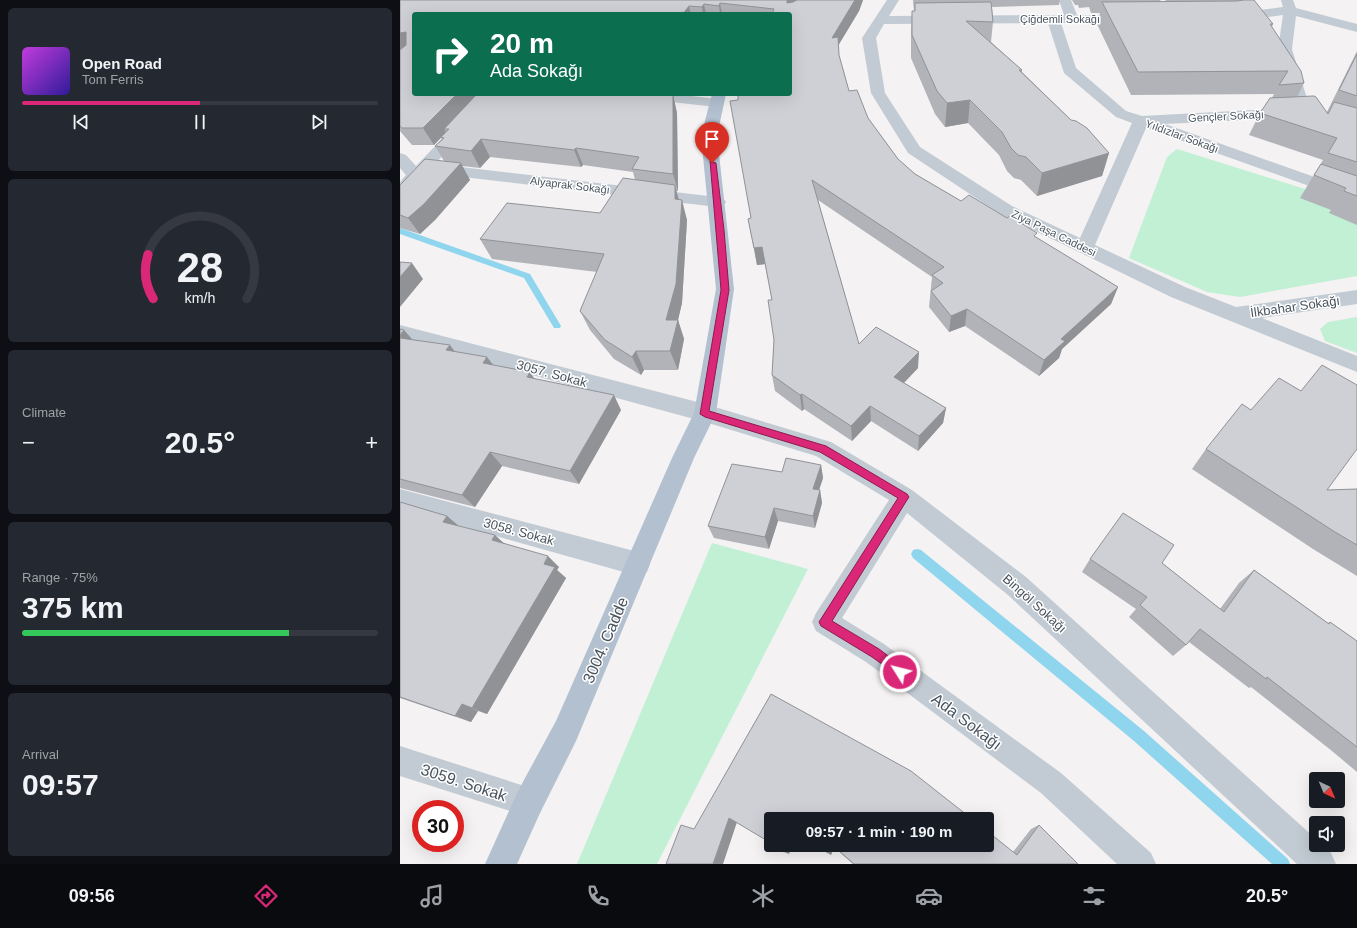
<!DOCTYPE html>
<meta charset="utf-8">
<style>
body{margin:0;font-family:Helvetica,sans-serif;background:#242831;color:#f1f3f6;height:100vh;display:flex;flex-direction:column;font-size:15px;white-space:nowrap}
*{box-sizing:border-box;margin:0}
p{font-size:13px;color:#9ea1a6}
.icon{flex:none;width:22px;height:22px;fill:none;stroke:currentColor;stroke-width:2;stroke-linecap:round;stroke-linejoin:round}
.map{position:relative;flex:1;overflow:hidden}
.sheet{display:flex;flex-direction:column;gap:8px;padding:8px;background:#0d0f14;width:400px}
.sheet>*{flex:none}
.guide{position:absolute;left:12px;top:12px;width:380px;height:84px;border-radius:4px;box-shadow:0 4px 16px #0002;background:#0b6e4f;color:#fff;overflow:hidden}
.needle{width:26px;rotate:136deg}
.fabs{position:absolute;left:909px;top:772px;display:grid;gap:8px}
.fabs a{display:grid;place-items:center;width:36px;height:36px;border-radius:4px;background:#171b24;box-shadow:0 4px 16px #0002;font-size:20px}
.speed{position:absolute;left:12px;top:800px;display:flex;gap:8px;font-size:20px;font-weight:700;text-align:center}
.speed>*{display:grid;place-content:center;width:52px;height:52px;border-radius:50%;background:#171b24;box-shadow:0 4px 16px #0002;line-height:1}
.speed .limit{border:6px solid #d22;background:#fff;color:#111}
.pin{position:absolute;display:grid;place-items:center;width:34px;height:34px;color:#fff;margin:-41px -17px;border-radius:50% 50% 50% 0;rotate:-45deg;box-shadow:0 0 4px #0007}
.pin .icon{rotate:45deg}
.me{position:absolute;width:44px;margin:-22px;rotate:306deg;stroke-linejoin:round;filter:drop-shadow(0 0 3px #0008)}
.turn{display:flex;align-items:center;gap:14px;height:84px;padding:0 12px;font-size:18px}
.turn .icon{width:52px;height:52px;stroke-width:2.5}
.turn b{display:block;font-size:28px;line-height:34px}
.big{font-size:30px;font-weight:700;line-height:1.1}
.sheet .tile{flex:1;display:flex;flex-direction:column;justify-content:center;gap:6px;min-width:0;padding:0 14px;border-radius:6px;background:#242831}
.sheet .dial{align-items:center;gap:0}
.dial svg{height:104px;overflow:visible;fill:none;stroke:#363941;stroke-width:7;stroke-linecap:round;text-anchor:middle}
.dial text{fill:#f1f3f6;stroke:none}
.song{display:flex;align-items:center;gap:12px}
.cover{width:48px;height:48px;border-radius:6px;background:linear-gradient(135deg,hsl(290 70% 55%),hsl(250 70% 35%))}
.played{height:4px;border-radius:2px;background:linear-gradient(90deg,#db2777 50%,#363941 50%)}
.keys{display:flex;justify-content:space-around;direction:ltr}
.heat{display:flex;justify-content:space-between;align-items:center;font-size:22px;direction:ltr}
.charge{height:6px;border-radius:3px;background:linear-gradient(90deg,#34c759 75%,#363941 0)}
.trip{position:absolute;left:364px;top:812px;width:230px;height:40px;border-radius:4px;background:#171b24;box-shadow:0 4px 16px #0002;font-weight:700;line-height:40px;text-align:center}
.dock{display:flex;height:64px;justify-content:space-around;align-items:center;background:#090b0e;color:#9ea1a6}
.dock .icon{width:28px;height:28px}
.dock .current{color:#db2777}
.dock b{font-size:18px;color:#f1f3f6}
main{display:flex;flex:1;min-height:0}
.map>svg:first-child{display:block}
.green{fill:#c1f0d5}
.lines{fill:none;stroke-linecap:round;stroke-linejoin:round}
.stream{fill:#8fd5ed;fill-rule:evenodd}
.minor{fill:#c2cbd3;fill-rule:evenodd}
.primary{fill:#b2c0d0;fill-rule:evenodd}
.wall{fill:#b1b3b8}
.shaded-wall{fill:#909296}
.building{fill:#ced0d6;stroke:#909296}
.route{fill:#db2777;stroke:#8e194d}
.labels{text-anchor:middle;stroke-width:3;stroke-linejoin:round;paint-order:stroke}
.far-street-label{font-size:11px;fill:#49545f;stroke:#fff}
.street-label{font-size:13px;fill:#49545f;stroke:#fff}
.near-street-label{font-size:16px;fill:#49545f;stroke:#fff}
</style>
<main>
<section class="sheet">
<div class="tile">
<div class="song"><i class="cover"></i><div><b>Open Road</b><p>Tom Ferris</p></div></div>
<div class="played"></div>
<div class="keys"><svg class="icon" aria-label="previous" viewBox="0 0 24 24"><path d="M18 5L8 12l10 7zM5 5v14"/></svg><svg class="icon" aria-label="pause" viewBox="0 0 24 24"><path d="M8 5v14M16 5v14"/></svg><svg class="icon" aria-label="next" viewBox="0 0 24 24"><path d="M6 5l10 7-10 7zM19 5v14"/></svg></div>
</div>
<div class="tile dial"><svg viewBox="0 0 100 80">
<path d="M14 69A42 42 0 1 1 86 69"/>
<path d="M14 69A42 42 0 0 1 10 35" stroke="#db2777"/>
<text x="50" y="56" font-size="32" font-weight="700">28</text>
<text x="50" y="72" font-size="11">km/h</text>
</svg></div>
<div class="tile"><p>Climate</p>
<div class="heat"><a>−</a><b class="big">20.5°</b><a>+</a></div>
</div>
<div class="tile"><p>Range · 75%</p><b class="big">375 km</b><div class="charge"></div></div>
<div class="tile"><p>Arrival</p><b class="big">09:57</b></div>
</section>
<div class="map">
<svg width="957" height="864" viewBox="0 0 957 864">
<rect width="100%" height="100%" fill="#f4f2f2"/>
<!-- green -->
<path class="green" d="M777,149L921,194L957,207V276L840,297L807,292L729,258L767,157Z
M957,317V353L925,341L920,329L928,322Z
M312,543L408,569L257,864H177Z"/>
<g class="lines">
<!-- stream -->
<path class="stream" d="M0,228L130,274L161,326L160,328H154L124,278L0,234Z
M517,549L521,550L744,731L888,859L890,864H872L734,741L513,558L511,554L513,550Z"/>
<!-- minor -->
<path class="minor" d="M487,0H499L489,16L664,15L659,0H671L677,15L734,16L736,19L734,22L729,23H661L676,68L726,111L742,116L888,108L893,110L896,113L893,116L888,118L765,124L957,192V203L746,128L695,245L785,287L836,307L957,290V304L862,318L957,356V372L771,297L679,252L600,214L508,153L471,93L462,38ZM648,23L664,73L716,117L732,123L680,238L612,206L520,147L485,93L476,38L484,24Z
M881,0H893L896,8L957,24V32L896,16L892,49L911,112L908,115L903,117L898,115L895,112L878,49L883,15L835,21L830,20L828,17L830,14L835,13L883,7Z
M85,94H100L35,164L317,197L323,198L326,202L323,206L317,207L37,174L31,173L30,170L6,196L0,197V182L6,175L0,168V153L6,155L16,166Z
M227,94H275L317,99L322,100L324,103L322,106L317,107L234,98L229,97Z
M0,325L305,404L431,442L512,490L626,577L916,839V845H922L931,853L936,864H897L608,595L507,513L442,618L484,644L661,773L751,853L756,864H717L641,793L466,662L416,631L412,622L416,613L489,500L416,456L305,422L0,339Z
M0,489L238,552L247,556L250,564L247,572L238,576L0,509Z
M0,746L140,791L144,802L140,813L129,817L0,776Z"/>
<!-- primary -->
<path class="primary" d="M312,94H326L317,136L334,289L316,413L294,458L176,741L140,813L117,864H85L118,791L156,721L272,458L294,413L316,289L301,136Z"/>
</g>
<!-- wall -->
<path class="wall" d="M0,0H463L459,11L438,46L439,55L449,91L468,118L498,159L515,174L561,201L636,238L718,287L711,304L662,349L659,358L639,376L565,326L549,332L529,307L532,277L418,200L459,344L518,368L504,383L546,408L543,423L518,451L471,421L452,441L404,409L402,411L375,391L372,375L374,340L372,300L365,264L357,265L348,219L351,218L338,100L390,14H14V94L273,95L277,113L278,191H276L279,199L287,220L282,303L278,320L284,339L278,370H244L241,375L214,359L190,330L180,311L197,272L92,259L80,239L200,213L235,180L233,172L183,165L181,167L90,157L80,168L62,166L70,180L35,220L20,234L0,228V185L44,161L35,146L42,139L41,138L34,145H12L0,131Z
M513,0H660L659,5L592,7L593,22L591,42L622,70V72L671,120L709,153L702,176L637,196L621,180L614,178L607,171L599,155L568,123L545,127L535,114L511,58V34L512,11H514Z
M672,0H761L760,1H766L765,0H842L873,24L872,27L904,83L897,97L927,112L957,51V225L929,213L931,210L900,198L923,160L849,135L860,113L872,98L874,94L731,95L697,24L700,13H691L689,7L679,8L678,5H675Z
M0,329L4,330L12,339L55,351L221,410L179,484L102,466L75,507L0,488Z
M851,410L927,490L957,489V576L913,549L792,469L806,449Z
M421,465L423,478L419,490H420L422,503L415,528L378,521L369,549L314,538L308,526L382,472Z
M0,502L47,516L59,526L104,543L159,567L157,570L166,578L87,714L78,711L71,722L0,698Z
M690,559L762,563L820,609L839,583L854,570L928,623L930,622L957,641V772L932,751L851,687L849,688L789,642L786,645L773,656L729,617L736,609L682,572Z
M639,825L678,864H453L434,847L431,855L415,845H587L613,852L631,829Z"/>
<!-- shaded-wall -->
<path class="shaded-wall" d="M380,0H405L382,14Z
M455,0H463L459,11L433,54L432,38Z
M320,3L322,14H320L319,6Z
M304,4L306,14H303L302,7Z
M289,6L291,14H283Z
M6,32L14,47L0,57V33Z
M57,94H83L44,129L46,132L34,145L23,128Z
M273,95L277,113L278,191L273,174Z
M570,100L568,123L545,127L547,103Z
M81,139L90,157L80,168L71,151Z
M176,148L183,165L181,167L174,150Z
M709,153L702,176L637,196L642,173Z
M61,163L70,180L35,220L20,234L8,218Z
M275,185L280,205L282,200L287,220L282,303L278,320L284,339L278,370L270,351L266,320L275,199Z
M362,247L365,264L357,265L354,248Z
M12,263L23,279L0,307V277Z
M718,287L711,304L662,349L659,358L639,376L644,360L661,339Z
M567,309L565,326L549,332L551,316Z
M4,330L17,345L0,339V335Z
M50,345L61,360L46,350Z
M236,351L244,370L241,375L232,357Z
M519,352L518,368L494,393V377Z
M87,357L98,371L83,363Z
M130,372L140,387L127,377Z
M402,394L404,409L402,411L400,395Z
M214,395L221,410L179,484L170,471Z
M470,406L471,421L452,441L451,426Z
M546,408L543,423L518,451L519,436Z
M90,452L102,466L75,507L62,495Z
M421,465L423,478L415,502L413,489Z
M420,490L422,503L415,528L413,516Z
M374,508L378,521L369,549L365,537Z
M47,516L61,528L43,522Z
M95,535L108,547L92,540Z
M148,556L159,567L157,570L166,578L87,714L72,708Z
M62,704L78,711L71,722L55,716Z
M329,818L337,822L323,864H313Z
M387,845H393L389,854L384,852Z
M432,845L434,847L431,855L428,853Z"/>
<!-- building -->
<path class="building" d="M0,0H387V3L393,2L397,0H455L432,38L438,37L439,55L449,91L457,90L468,118L498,159L515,174L561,201L569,195L607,218L610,216L637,233L634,236L718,287L661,339L665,341L644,360L567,309L551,316L531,291L543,283L532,275L544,267L412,180L459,344L476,327L519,352L494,377L546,408L519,436L470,406L451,426L402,394L400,395L372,375L374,340L368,300H372L362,247L354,248L348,219L351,218L330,101L338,100V94H390V14H372L374,9L320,3L319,6L304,4L302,7L289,6L283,14H14V94H57L23,128H2L0,126V50L6,45V32L0,33Z
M844,0H854L873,24H870L901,71L904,83L879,85L888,71L738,72L702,2L837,1Z
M591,2L593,22L566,21L622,70H619L671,120L676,121L687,128L709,153L642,173L626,157L618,155L611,148L602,132L570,100L547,103L537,91L512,35V11H515V3Z
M957,54V96L939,90Z
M77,94H261L273,95V174L232,169L239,157L176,148L174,150L81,139L71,151L35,146L44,138L41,137L49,129H44Z
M914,96L916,97L928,114L934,102L957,108V162L928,153L937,138L860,113L870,98Z
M25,159L61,163L24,204L8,218L0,215V185Z
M921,164L957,176V196L944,191L946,188L914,175Z
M223,178L275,185V199L282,200L276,284L266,320H278L270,351H236L232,357L205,340L180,311L204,254L80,239L107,203L200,213Z
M0,262L12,263L0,277Z
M0,329L4,330L0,335Z
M0,338L50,345L46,350L87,357L83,363L130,372L127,377L214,395L170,471L90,452L62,495L0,479Z
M922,365L957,385V449L927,490L957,489V545L935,532L806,449L842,404L851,410L879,378L901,391Z
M386,458L421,465L413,489L420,490L413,516L374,508L365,537L308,526L332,464L382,472Z
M0,502L47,516L43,522L95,535L92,540L148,556L144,564L155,567L72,708L62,704L55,716L0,697Z
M723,513L774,545L762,563L824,612L854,570L929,624L930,622L957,641V747L867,677L866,679L800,629L786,645L740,605L747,597L690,559Z
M371,694L511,771L572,819H371V843L329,818L313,864H266L281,825L294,829Z
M639,825L678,864H454L432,845H587V831L617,855Z
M374,845H387L384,852Z
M416,845H432L428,853Z"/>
<!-- route -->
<path class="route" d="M310,161L316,163L324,230L329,290L309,411L426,446L507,494L509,497L507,500L432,621L479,649L504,668L506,672L504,676L500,677L472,657L421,626L419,622L498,498L420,452L305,417L300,414L321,290Z"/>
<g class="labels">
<!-- far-street labels -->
<g class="far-street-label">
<text x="660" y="23">Çiğdemli Sokağı</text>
<text transform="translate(826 116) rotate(-3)" y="4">Gençler Sokağı</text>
<text transform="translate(782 136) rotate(20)" y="4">Yıldızlar Sokağı</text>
<text transform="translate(170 185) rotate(7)" y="4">Alyaprak Sokağı</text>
<text transform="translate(654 233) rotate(26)" y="4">Ziya Paşa Caddesi</text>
</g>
<!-- street labels -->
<g class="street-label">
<text transform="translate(895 306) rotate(-8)" y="5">İlkbahar Sokağı</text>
<text transform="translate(152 373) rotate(15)" y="5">3057. Sokak</text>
<text transform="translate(119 531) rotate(15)" y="5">3058. Sokak</text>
<text transform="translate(635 603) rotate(42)" y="5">Bingöl Sokağı</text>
</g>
<!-- near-street labels -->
<g class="near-street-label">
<text transform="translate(205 640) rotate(-67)" y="6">3004. Cadde</text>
<text transform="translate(567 721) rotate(37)" y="6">Ada Sokağı</text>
<text transform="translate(64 782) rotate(18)" y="6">3059. Sokak</text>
</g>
</g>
</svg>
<div class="fabs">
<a><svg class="needle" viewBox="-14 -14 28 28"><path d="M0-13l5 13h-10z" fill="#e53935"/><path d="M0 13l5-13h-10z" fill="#9ea1a6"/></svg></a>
<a><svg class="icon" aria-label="sound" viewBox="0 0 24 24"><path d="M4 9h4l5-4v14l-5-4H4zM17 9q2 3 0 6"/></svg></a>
</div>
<div class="speed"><div class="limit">30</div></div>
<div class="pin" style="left:312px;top:163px;background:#d93025"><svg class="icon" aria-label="arrive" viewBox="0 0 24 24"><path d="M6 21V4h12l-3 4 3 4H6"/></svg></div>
<svg class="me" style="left:500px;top:672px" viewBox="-20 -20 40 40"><circle r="17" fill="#db2777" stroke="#fff" stroke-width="3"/><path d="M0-11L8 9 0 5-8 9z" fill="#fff"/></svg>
<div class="trip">09:57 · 1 min · 190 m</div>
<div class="guide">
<div class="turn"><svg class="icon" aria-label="right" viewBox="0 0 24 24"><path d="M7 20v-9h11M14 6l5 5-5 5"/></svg><div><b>20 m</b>Ada Sokağı</div></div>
</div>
</div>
</main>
<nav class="dock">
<b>09:56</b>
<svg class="icon current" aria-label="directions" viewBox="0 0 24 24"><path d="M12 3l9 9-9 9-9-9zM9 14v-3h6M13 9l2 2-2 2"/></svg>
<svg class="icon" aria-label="music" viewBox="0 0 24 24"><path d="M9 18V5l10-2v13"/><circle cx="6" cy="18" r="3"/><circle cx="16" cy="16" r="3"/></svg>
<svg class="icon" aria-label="phone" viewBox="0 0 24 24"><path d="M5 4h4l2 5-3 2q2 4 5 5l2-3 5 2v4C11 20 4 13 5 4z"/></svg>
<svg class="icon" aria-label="climate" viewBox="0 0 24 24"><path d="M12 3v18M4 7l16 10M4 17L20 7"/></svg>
<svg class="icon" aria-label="car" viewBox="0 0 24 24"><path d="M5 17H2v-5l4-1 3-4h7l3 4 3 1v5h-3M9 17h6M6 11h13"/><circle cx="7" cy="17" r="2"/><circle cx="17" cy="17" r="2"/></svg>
<svg class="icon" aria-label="filters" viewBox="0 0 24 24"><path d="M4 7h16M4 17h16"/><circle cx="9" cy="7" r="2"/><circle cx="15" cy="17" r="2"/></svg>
<b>20.5°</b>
</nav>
